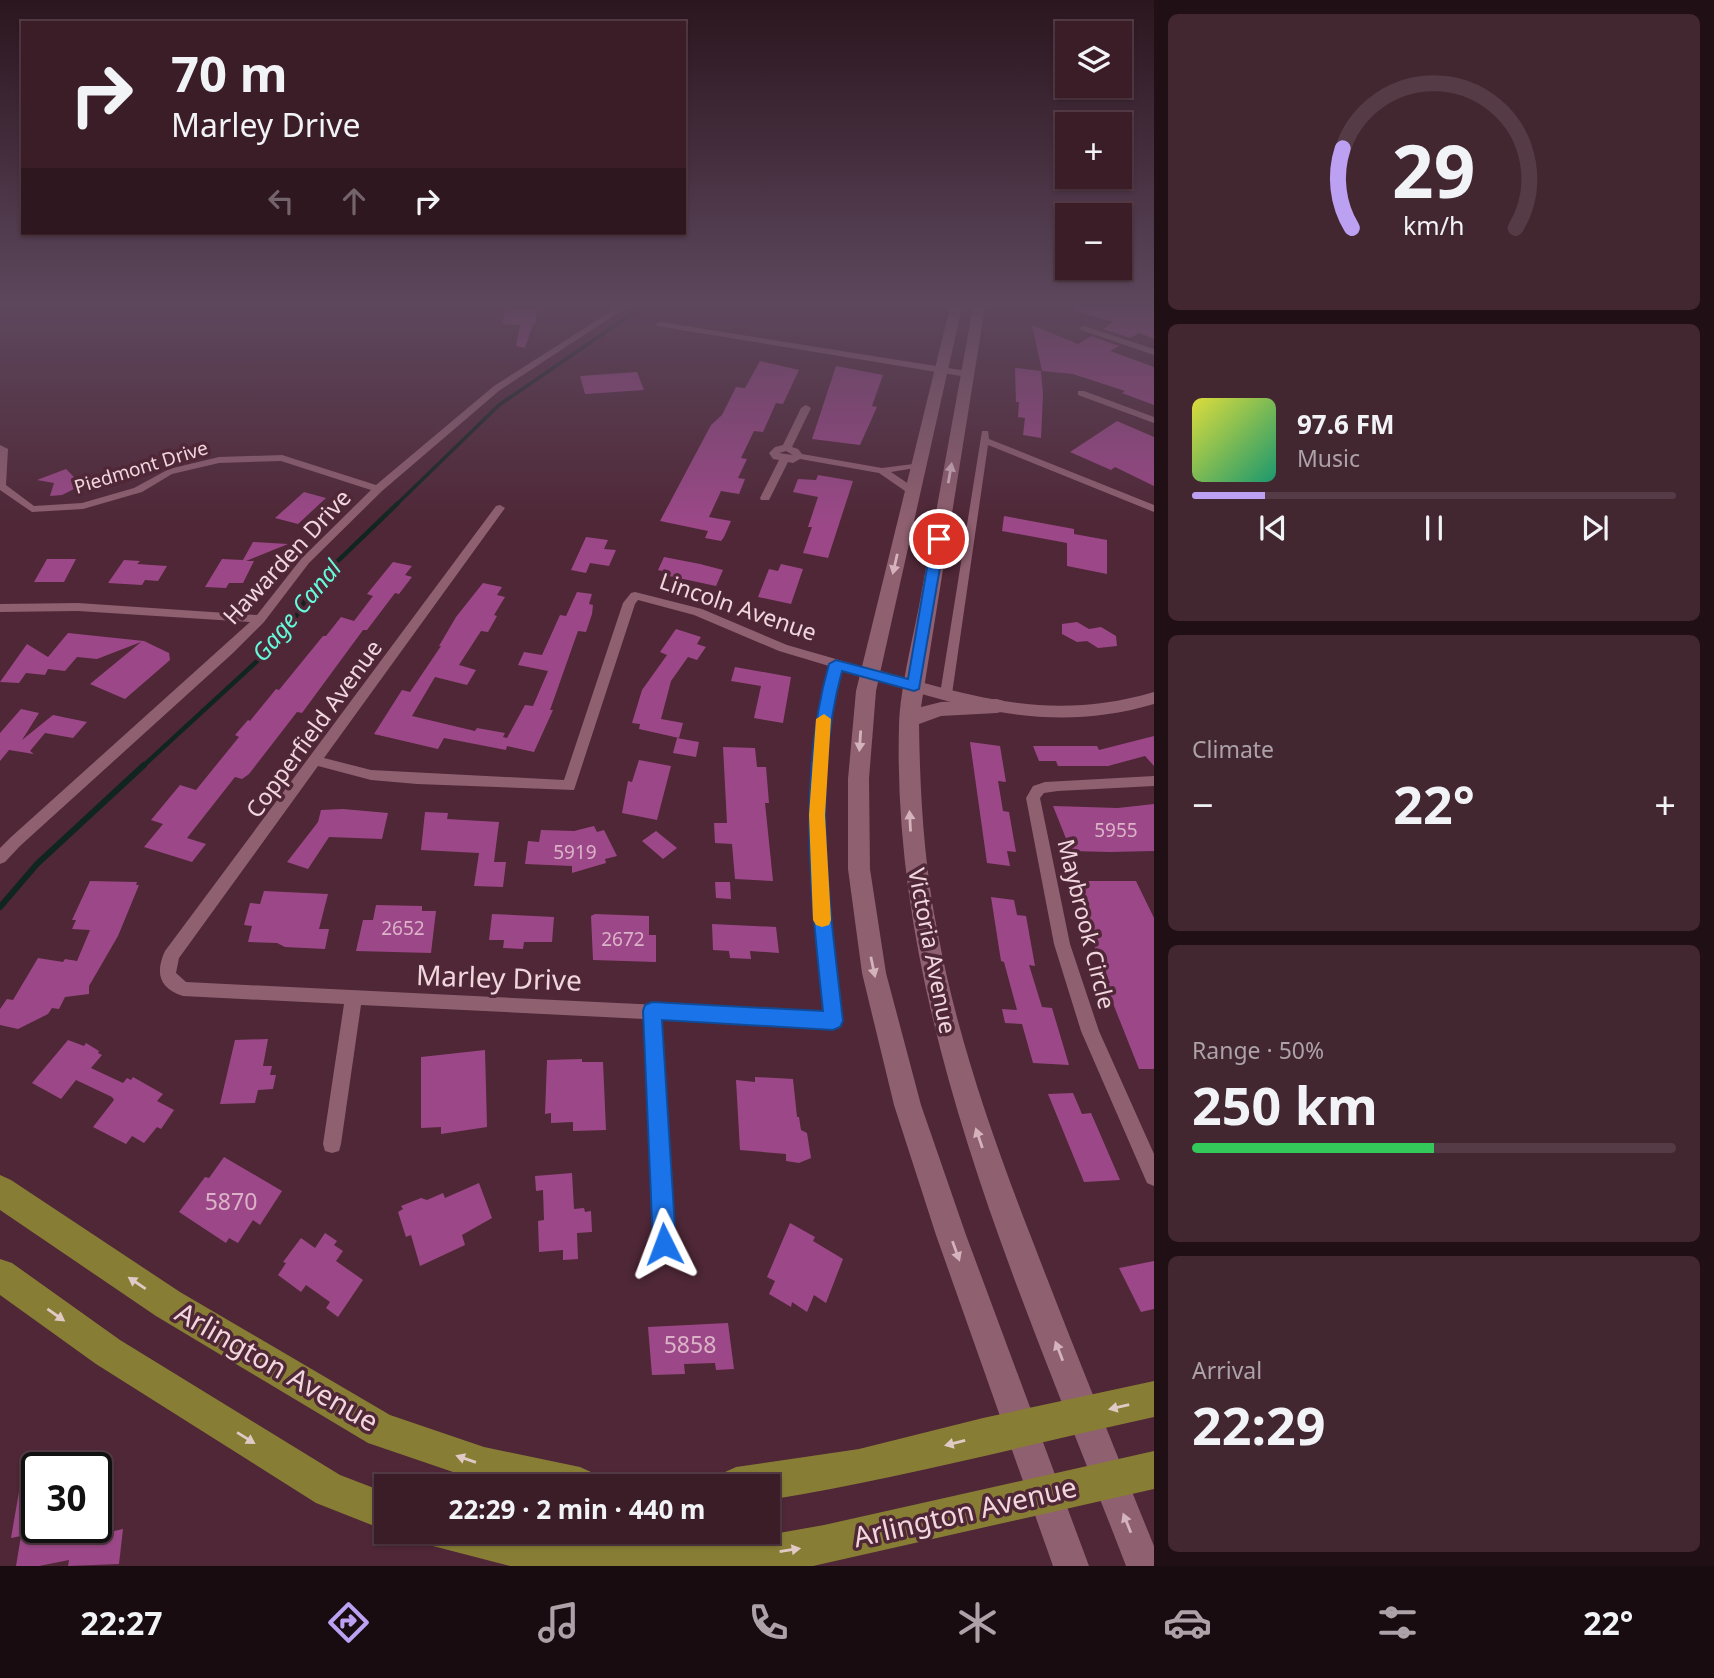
<!DOCTYPE html>
<meta charset="utf-8">
<style>
body{margin:0;font-family:"Noto Sans",sans-serif;background:#422630;color:#f1f3f6;height:100vh;display:flex;flex-direction:column;font-size:26px;white-space:nowrap}
*{box-sizing:border-box;margin:0}
p{font-size:23px;color:#aca2a8}
.icon{flex:none;width:38px;height:38px;fill:none;stroke:currentColor;stroke-width:2;stroke-linecap:round;stroke-linejoin:round}
.map{position:relative;flex:1;overflow:hidden}
.panel{display:flex;flex-direction:column;gap:14px;padding:14px;background:#201016;width:560px}
.panel>*{flex:none}
.guide{position:absolute;left:21px;top:21px;width:665px;height:214px;border-radius:0px;box-shadow:0 2px 5px #0004,0 0 0 2px #543b45;background:#3b1d28;color:#f1f3f6;overflow:hidden}
.buttons{position:absolute;left:1055px;top:21px;display:grid;gap:14px}
.buttons a{display:grid;place-items:center;width:77px;height:77px;border-radius:0px;background:#3b1d28;box-shadow:0 2px 5px #0004,0 0 0 2px #543b45;font-size:35px}
.speed{position:absolute;left:21px;top:1452px;display:flex;gap:14px;font-size:35px;font-weight:700;text-align:center}
.speed>*{display:grid;place-content:center;width:91px;height:91px;border-radius:50%;background:#3b1d28;box-shadow:0 2px 5px #0004,0 0 0 2px #543b45;line-height:1}
.speed .limit{border:4px solid #111;border-radius:10px;background:#fff;color:#111}
.pin{position:absolute;display:grid;place-items:center;width:60px;height:60px;color:#fff;margin:-30px;border:4px solid #fff;border-radius:50%;box-shadow:0 2px 7px #0007}
.me{position:absolute;width:77px;margin:-38px;rotate:357deg;stroke-linejoin:round;filter:drop-shadow(0 0 5px #0008)}
.turn{display:flex;align-items:center;gap:24px;height:147px;padding:0 35px;font-size:32px}
.turn .icon{width:91px;height:91px;stroke-width:2.5}
.turn b{display:block;font-size:49px;line-height:60px}
.lanes{display:flex;align-items:center;height:66px;padding:0 35px;background:#0003;justify-content:center;gap:35px;direction:ltr}
.lanes .off{opacity:.35}
.big{font-size:52px;font-weight:700;line-height:1.1}
.panel .tile{flex:1;display:flex;flex-direction:column;justify-content:center;gap:10px;min-width:0;padding:0 24px;border-radius:10px;background:#422630}
.panel .dial{align-items:center;gap:0}
.dial svg{height:182px;overflow:visible;fill:none;stroke:#543b45;stroke-width:7;stroke-linecap:round;text-anchor:middle}
.dial text{fill:#f1f3f6;stroke:none}
.song{display:flex;align-items:center;gap:21px}
.cover{width:84px;height:84px;border-radius:10px;background:linear-gradient(135deg,hsl(60 70% 55%),hsl(160 70% 35%))}
.played{height:7px;border-radius:4px;background:linear-gradient(90deg,#bca0f2 15%,#543b45 15%)}
.keys{display:flex;justify-content:space-around;direction:ltr}
.heat{display:flex;justify-content:space-between;align-items:center;font-size:38px;direction:ltr}
.charge{height:10px;border-radius:5px;background:linear-gradient(90deg,#34c759 50%,#543b45 0)}
.trip{position:absolute;left:374px;top:1474px;width:406px;height:70px;border-radius:0px;background:#3b1d28;box-shadow:0 2px 5px #0004,0 0 0 2px #543b45;font-weight:700;line-height:70px;text-align:center}
.dock{display:flex;height:112px;justify-content:space-around;align-items:center;background:#180c10;color:#aca2a8}
.dock .icon{width:49px;height:49px}
.dock .on{color:#bca0f2}
.dock b{font-size:32px;color:#f1f3f6}
main{display:flex;flex:1;min-height:0}
.map>svg:first-child{display:block}
.lines{fill:none;stroke-linecap:round;stroke-linejoin:round}
.stream-far2{stroke:#112520;stroke-width:3.5}
.stream-far1{stroke:#112520;stroke-width:4.5}
.stream{stroke:#112520;stroke-width:6}
.building{fill:#9c4888}
.minor{fill:#8f6070;fill-rule:evenodd}
.tertiary{fill:#8f6070;fill-rule:evenodd}
.secondary{fill:#8f6070;fill-rule:evenodd}
.primary{fill:#877d35;fill-rule:evenodd}
.oneway{fill:#d4b3bd}
.oneway2{fill:#e1c9c5}
.route{fill:#1a73e8;stroke:#114b97;stroke-width:2}
.slow{fill:#f59e0b}
.labels{text-anchor:middle;stroke-width:7;stroke-linejoin:round;paint-order:stroke}
.far-street-label{font-size:19px;fill:#f1d6de;stroke:#4f2736}
.number-label{font-size:19px;fill:#dcb2c8}
.street-label{font-size:23px;fill:#f1d6de;stroke:#4f2736}
.near-number-label{font-size:23px;fill:#dcb2c8}
.water-label{font-size:24px;font-style:italic;fill:#64f9db;stroke:#4f2736}
.near-street-label{font-size:28px;fill:#f1d6de;stroke:#4f2736}
</style>
<main>
<div class="map">
<svg width="1154" height="1566" viewBox="0 0 1154 1566">
<rect width="100%" height="100%" fill="#4f2736"/>
<g class="lines">
<!-- stream-far2 -->
<path class="stream-far2" d="M395,506L499,405L642,307"/>
<!-- stream-far1 -->
<path class="stream-far1" d="M142,767L267,652L290,627L315,583L397,504"/>
<!-- stream -->
<path class="stream" d="M0,907L37,864L144,765"/>
</g>
<!-- building -->
<path class="building" d="M524,307L538,309L535,316L537,323L533,324L525,348L516,346L520,325L502,324L506,309L523,310Z
M1075,307H1154V339L1139,333L1130,338L1103,329L1113,322L1075,310Z
M1032,325L1078,344L1091,336L1119,346L1110,351L1154,367V405L1122,393L1125,391L1073,374L1042,371Z
M760,361L799,370L783,404L776,403L763,432L754,431L741,458L747,459L738,478L745,479L739,494L721,491L709,517L731,521L724,537L721,541L705,538L708,531L660,521L711,425L722,415L736,387L745,388Z
M836,366L883,375L872,406L877,407L860,445L812,439Z
M1015,368L1041,371L1043,394L1041,438L1023,435L1025,418L1018,417L1019,402H1016Z
M637,372L644,390L585,394L580,376Z
M1117,421L1154,437V486L1115,467L1111,470L1070,452Z
M66,469L82,485L62,495L50,496L54,483L37,480Z
M818,475L853,481L828,558L803,553L812,527H808L818,497L793,492L798,479L816,480Z
M304,492L326,498L298,524L275,518Z
M1004,516L1074,529V534L1107,540V574L1067,566V543L1002,531Z
M586,537L608,540L604,549L616,550L609,566L590,563L586,573L571,570Z
M253,542L288,544L246,561H254L243,583H229L226,588L205,587L222,559L243,560Z
M664,557L700,564L723,570L716,586L669,576L671,573L658,570Z
M47,559H76L64,582H34Z
M124,560L140,561L137,564L167,566L158,581L145,580L142,585L108,583Z
M393,562L412,566L405,575L412,577L399,594L395,593L367,630H363L302,713L297,712L249,774L242,779L235,777L187,838L206,844L192,862L144,847L163,824L151,820L180,785L196,790L239,737L235,735L248,720L250,721L276,689L279,690L323,636H326L341,617L354,621L373,596L367,594Z
M781,564L803,569L791,604L758,597L769,569L778,571Z
M483,583L502,587L497,595L505,597L494,615L497,616L488,632L481,631L459,665L476,670L467,685L435,677L412,716L475,731L477,728L505,733L503,737L507,738L525,705L533,706L548,671L518,665L524,652L542,655L560,615L566,616L577,592L592,594L589,604L593,605L592,614L586,632L578,631L550,710H553L534,752L507,746L506,750L444,738L438,749L374,734L402,690L410,692L441,646H439L456,617Z
M1077,622L1089,629L1101,627L1116,636L1117,646L1098,648L1087,641L1077,642L1062,634V624Z
M676,629L701,637L697,644L706,647L697,660L688,657L671,681L661,719L683,723L679,738L639,729L640,724L632,723L642,690L667,655L660,652Z
M68,633L144,641L169,653L170,660L125,699L90,684L141,642L97,659L77,657L65,671L48,669L45,675L26,673L19,683L0,682L27,644L48,657Z
M735,667L791,677L783,723L754,718L761,686L731,681Z
M21,709L39,713L22,740L53,715L87,722L73,738L45,733L30,751L34,754L9,750L0,761V733Z
M1154,736V766L1145,756L1108,766H1058L1056,761H1039L1033,746H1097L1099,750Z
M677,738L699,742L696,757L673,753Z
M970,742L1000,746L1006,782L998,781L1003,811L1009,812L1016,852L1007,851L1010,866L987,863Z
M723,747L755,748L757,767H766L769,803H765L773,881L735,879L732,844L715,843L714,823H727Z
M639,760L671,766L657,820L622,813L628,781L632,782Z
M1154,804V851L1110,852L1071,851L1053,806L1118,808Z
M343,809L388,813L382,839L329,837L308,869L287,862L318,822L321,810Z
M425,812L448,813L447,819L499,822L494,862H506L503,887L474,886L479,853L421,850Z
M594,826L597,832L604,830L617,856L605,859L606,863L572,873V866L525,864L528,841L539,842L541,830L574,831Z
M656,831L677,848L663,859L642,841Z
M90,881L137,882L136,885H139L118,936L89,986V994L65,997L59,1009L52,1008L48,1014L18,1029L0,1025V1009L7,999L13,1000L38,958L63,962L65,959L77,961L90,930L72,929L76,920H72Z
M1082,881H1136L1154,918V1069H1139L1116,1011L1105,983H1110L1093,943L1098,942L1085,912H1090L1079,888H1085Z
M715,882H730L731,899L716,898Z
M264,891L328,894L319,929H329L325,949L285,947L277,943L248,942L252,926L244,925L250,903L260,904Z
M991,897L1014,900L1017,915L1026,916L1035,966L1029,965L1042,1007L1052,1008L1069,1065L1033,1063L1022,1024L1005,1023L1002,1009L1017,1010L1004,962L1001,961Z
M376,905L422,906V911H436L431,953L356,951L363,920H373Z
M492,914L554,917L552,942H524L523,949L503,948L504,940H489Z
M595,914L649,916V935H656V962L593,960L591,916Z
M712,924L776,927L779,953L750,951L751,959L730,958L729,951L713,950Z
M268,1039L263,1066H272L270,1075H276L273,1089L258,1090L255,1103L220,1104L235,1040Z
M68,1040L84,1046L86,1043L99,1051L98,1053L102,1055L91,1068L123,1083L127,1078L131,1080L133,1077L163,1094L157,1101L174,1110L161,1129L157,1127L144,1143L132,1136L126,1144L93,1127L114,1100L112,1097L76,1080L61,1099L32,1083Z
M485,1050L487,1127L441,1134V1127L421,1128V1057Z
M582,1059V1062H603L606,1130L573,1131V1122L551,1123V1113L545,1114L547,1060Z
M755,1077L793,1079L797,1117H799L801,1130L807,1133L811,1158L799,1163L786,1161V1154L740,1150L736,1080L755,1082Z
M1073,1093L1082,1114L1091,1113L1120,1180L1084,1182L1048,1094Z
M224,1157L282,1191L260,1225L253,1220L238,1243L229,1238L226,1243L179,1212L205,1177L209,1178Z
M572,1173L574,1209L584,1208L585,1212L591,1211L592,1232L577,1233L578,1259L563,1260V1250L539,1252L538,1221L544,1220L543,1190L536,1191L535,1176Z
M479,1183L492,1218L462,1235L465,1245L420,1266L411,1235L406,1237L398,1212L403,1209L401,1206L421,1198L427,1200L443,1193L445,1198Z
M790,1223L815,1237L813,1241L843,1259L826,1303L814,1295L807,1312L792,1302L791,1307L769,1294L775,1281L767,1277Z
M325,1233L337,1241L334,1245L343,1251L336,1261L363,1280L338,1317L326,1308L330,1302L306,1285L301,1292L278,1275L286,1263L283,1262L301,1238L315,1248Z
M1154,1261V1309L1141,1312L1119,1268Z
M728,1323L734,1369L716,1370L715,1363L684,1364L685,1374L652,1375L648,1327Z
M37,1483V1535L71,1528H86L84,1538L123,1529L119,1564L68,1566L69,1560L39,1566H16L21,1536L11,1538L20,1486Z"/>
<g class="lines">
<!-- minor -->
<path class="minor" d="M618,307H627L500,390L382,491L309,563L264,622L233,653L20,846L5,862L0,864V848L10,838L250,622L78,611L0,612V604L78,603L257,615L301,559L371,490L281,461L219,463L172,474L142,492L83,509L32,512L0,490V445L8,449L6,485L34,506L82,503L134,488L169,469L219,457L282,455L376,485L494,386Z
M660,322L967,371L971,374L967,377L657,326L656,324Z
M1084,326L1154,349V355L1081,330L1080,328Z
M1078,391H1084L1154,417V423L1078,395Z
M806,405L811,408L792,447L798,449L802,454L882,468L921,463V467L891,472L916,489V493H908L879,473L800,459L793,463L788,462L769,500H761L760,498L779,460L773,459L769,453L775,447L783,445L801,408ZM786,451L793,455L779,453Z
M982,431H988L989,439L1154,505V512L988,445L952,694L946,698L940,694Z
M500,505L505,508L324,758L371,770L564,780L623,603L631,593L635,592L702,609L787,645L874,670L876,673L870,677L841,669C814,790 827,900 842,1021L839,1027L833,1029L661,1020L675,1244L672,1251L665,1254L658,1251L655,1244L644,1019L361,1005L341,1144L339,1151L332,1153L325,1151L323,1144L344,1004L183,996C159,988 155,973 165,951L496,506ZM638,600L694,615L779,651L829,666C801,787 811,891 824,1013L186,982L176,973L179,958L318,766L371,780L417,784L574,790L635,604Z
M1154,776V786L1058,791L1044,793L1040,798L1070,944L1099,1031L1154,1154V1186L1147,1183L1081,1031L1054,944L1026,798L1033,786L1045,782Z"/>
<!-- tertiary -->
<path class="tertiary" d="M870,668C972,696 1048,723 1154,692V704C1049,735 965,707 864,677L862,673Z"/>
<!-- secondary -->
<path class="secondary" d="M950,307H962L876,691L869,779L870,869L886,973L921,1105L966,1235L1089,1566H1053L936,1235L894,1105L862,973L848,869V779L856,691Z
M973,307H985L921,707L941,702L997,699L1004,701L1007,706L1004,711L997,713L941,716L919,724C920,795 924,865 938,934C958,1040 994,1142 1033,1242C1072,1344 1113,1445 1154,1546V1566H1126C1024,1299 891,1017 899,726C900,686 915,631 922,590C939,496 956,401 973,307Z"/>
<!-- primary -->
<path class="primary" d="M0,1175L11,1180L180,1292L390,1415L484,1447L580,1467L593,1473L599,1486H494L368,1443L156,1316L0,1210Z
M0,1259L12,1263L120,1340L340,1475L387,1493V1531L316,1503L96,1364L0,1295Z
M1154,1381V1417C1026,1445 898,1479 768,1500V1486H717L723,1473L736,1467L859,1449L983,1418Z
M1154,1451V1489L813,1566H510L429,1545L424,1531H533L584,1538L655,1542L751,1538L824,1525Z"/>
</g>
<!-- one-way arrows -->
<defs><path id="oneway-solid" d="M-6-.8H1V-3.2L6.5 0L1 3.2V.8H-6Z" transform="scale(1.75)"/></defs>
<g class="oneway">
<use href="#oneway-solid" transform="translate(950 473) rotate(-80)"/>
<use href="#oneway-solid" transform="translate(895 564) rotate(103)"/>
<use href="#oneway-solid" transform="translate(860 741) rotate(94)"/>
<use href="#oneway-solid" transform="translate(910 821) rotate(-93)"/>
<use href="#oneway-solid" transform="translate(873 967) rotate(78)"/>
<use href="#oneway-solid" transform="translate(979 1138) rotate(-109)"/>
<use href="#oneway-solid" transform="translate(956 1251) rotate(70)"/>
<use href="#oneway-solid" transform="translate(1059 1351) rotate(-111)"/>
<use href="#oneway-solid" transform="translate(1127 1523) rotate(-112)"/>
</g>
<g class="oneway2">
<use href="#oneway-solid" transform="translate(137 1283) rotate(-146)"/>
<use href="#oneway-solid" transform="translate(56 1315) rotate(35)"/>
<use href="#oneway-solid" transform="translate(1119 1407) rotate(167)"/>
<use href="#oneway-solid" transform="translate(246 1438) rotate(32)"/>
<use href="#oneway-solid" transform="translate(955 1443) rotate(166)"/>
<use href="#oneway-solid" transform="translate(466 1459) rotate(-161)"/>
<use href="#oneway-solid" transform="translate(790 1550) rotate(-9)"/>
</g>
<!-- sky -->
<linearGradient id="sky" x2="0" y2="1"><stop stop-color="#2b151e"/><stop offset="0.58" stop-color="#5d475d"/><stop offset="1" stop-color="#5d475d" stop-opacity="0"/></linearGradient>
<rect width="1154" height="526" fill="url(#sky)"/>
<!-- route -->
<path class="route" d="M939,535L945,539L919,689L914,691L842,671C811,784 830,906 843,1021L840,1027L833,1030L662,1020L676,1244L672,1252L664,1256L656,1252L653,1244L643,1011L645,1005L652,1002L823,1011C811,896 797,777 829,664L836,660L908,679L932,539Z"/>
<!-- slow -->
<path class="slow" d="M824,714L831,719L825,815L831,920L829,925L822,927L816,925L813,920L809,815L816,719Z"/>
<g class="labels">
<!-- far-street labels -->
<g class="far-street-label">
<text transform="translate(141 467) rotate(-17)" y="7">Piedmont Drive</text>
</g>
<!-- number labels -->
<g class="number-label">
<text x="1116" y="837">5955</text>
<text x="575" y="859">5919</text>
<text x="403" y="935">2652</text>
<text x="623" y="946">2672</text>
</g>
<!-- street labels -->
<g class="street-label">
<text transform="translate(287 557) rotate(-47)" y="8">Hawarden Drive</text>
<text transform="translate(738 607) rotate(19)" y="8">Lincoln Avenue</text>
<text transform="translate(314 729) rotate(-54)" y="8">Copperfield Avenue</text>
<text transform="translate(1086 924) rotate(76)" y="8">Maybrook Circle</text>
<text transform="translate(932 951) rotate(79)" y="8">Victoria Avenue</text>
</g>
<!-- near-number labels -->
<g class="near-number-label">
<text x="231" y="1210">5870</text>
<text x="690" y="1353">5858</text>
</g>
<!-- water labels -->
<g class="water-label">
<text transform="translate(297 611) rotate(-50)" y="8">Gage Canal</text>
</g>
<!-- near-street labels -->
<g class="near-street-label">
<text transform="translate(499 978) rotate(2)" y="10">Marley Drive</text>
<text transform="translate(277 1367) rotate(30)" y="10">Arlington Avenue</text>
<text transform="translate(965 1512) rotate(-13)" y="10">Arlington Avenue</text>
</g>
</g>
</svg>
<div class="buttons">
<a><svg class="icon" aria-label="layers" viewBox="0 0 24 24"><path d="M12 4l9 5-9 5-9-5zM3 14l9 5 9-5"/></svg></a>
<a>+</a>
<a>−</a>
</div>
<div class="speed"><div class="limit">30</div></div>
<div class="pin" style="left:939px;top:539px;background:#d93025"><svg class="icon" aria-label="arrive" viewBox="0 0 24 24"><path d="M6 21V4h12l-3 4 3 4H6"/></svg></div>
<svg class="me" style="left:664px;top:1244px" viewBox="-20 -20 40 40"><path d="M0-17L14 15 0 8-14 15z" fill="#1a73e8" stroke="#fff" stroke-width="4"/></svg>
<div class="trip">22:29 · 2 min · 440 m</div>
<div class="guide">
<div class="turn"><svg class="icon" aria-label="right" viewBox="0 0 24 24"><path d="M7 20v-9h11M14 6l5 5-5 5"/></svg><div><b>70 m</b>Marley Drive</div></div>
<div class="lanes"><svg class="icon off" aria-label="left" viewBox="0 0 24 24"><path d="M17 20v-9H6M10 6l-5 5 5 5"/></svg><svg class="icon off" aria-label="ahead" viewBox="0 0 24 24"><path d="M12 20V5M6 11l6-6 6 6"/></svg><svg class="icon" aria-label="right" viewBox="0 0 24 24"><path d="M7 20v-9h11M14 6l5 5-5 5"/></svg></div>
</div>
</div>
<section class="panel">
<div class="tile dial"><svg viewBox="0 0 100 80">
<path d="M14 69A42 42 0 1 1 86 69"/>
<path d="M14 69A42 42 0 0 1 10 34" stroke="#bca0f2"/>
<text x="50" y="56" font-size="32" font-weight="700">29</text>
<text x="50" y="72" font-size="11">km/h</text>
</svg></div>
<div class="tile">
<div class="song"><i class="cover"></i><div><b>97.6 FM</b><p>Music</p></div></div>
<div class="played"></div>
<div class="keys"><svg class="icon" aria-label="previous" viewBox="0 0 24 24"><path d="M18 5L8 12l10 7zM5 5v14"/></svg><svg class="icon" aria-label="pause" viewBox="0 0 24 24"><path d="M8 5v14M16 5v14"/></svg><svg class="icon" aria-label="next" viewBox="0 0 24 24"><path d="M6 5l10 7-10 7zM19 5v14"/></svg></div>
</div>
<div class="tile"><p>Climate</p>
<div class="heat"><a>−</a><b class="big">22°</b><a>+</a></div>
</div>
<div class="tile"><p>Range · 50%</p><b class="big">250 km</b><div class="charge"></div></div>
<div class="tile"><p>Arrival</p><b class="big">22:29</b></div>
</section>
</main>
<nav class="dock">
<b>22:27</b>
<svg class="icon on" aria-label="directions" viewBox="0 0 24 24"><path d="M12 3l9 9-9 9-9-9zM9 14v-3h6M13 9l2 2-2 2"/></svg>
<svg class="icon" aria-label="music" viewBox="0 0 24 24"><path d="M9 18V5l10-2v13"/><circle cx="6" cy="18" r="3"/><circle cx="16" cy="16" r="3"/></svg>
<svg class="icon" aria-label="phone" viewBox="0 0 24 24"><path d="M5 4h4l2 5-3 2q2 4 5 5l2-3 5 2v4C11 20 4 13 5 4z"/></svg>
<svg class="icon" aria-label="climate" viewBox="0 0 24 24"><path d="M12 3v18M4 7l16 10M4 17L20 7"/></svg>
<svg class="icon" aria-label="car" viewBox="0 0 24 24"><path d="M5 17H2v-5l4-1 3-4h7l3 4 3 1v5h-3M9 17h6M6 11h13"/><circle cx="7" cy="17" r="2"/><circle cx="17" cy="17" r="2"/></svg>
<svg class="icon" aria-label="filters" viewBox="0 0 24 24"><path d="M4 7h16M4 17h16"/><circle cx="9" cy="7" r="2"/><circle cx="15" cy="17" r="2"/></svg>
<b>22°</b>
</nav>
